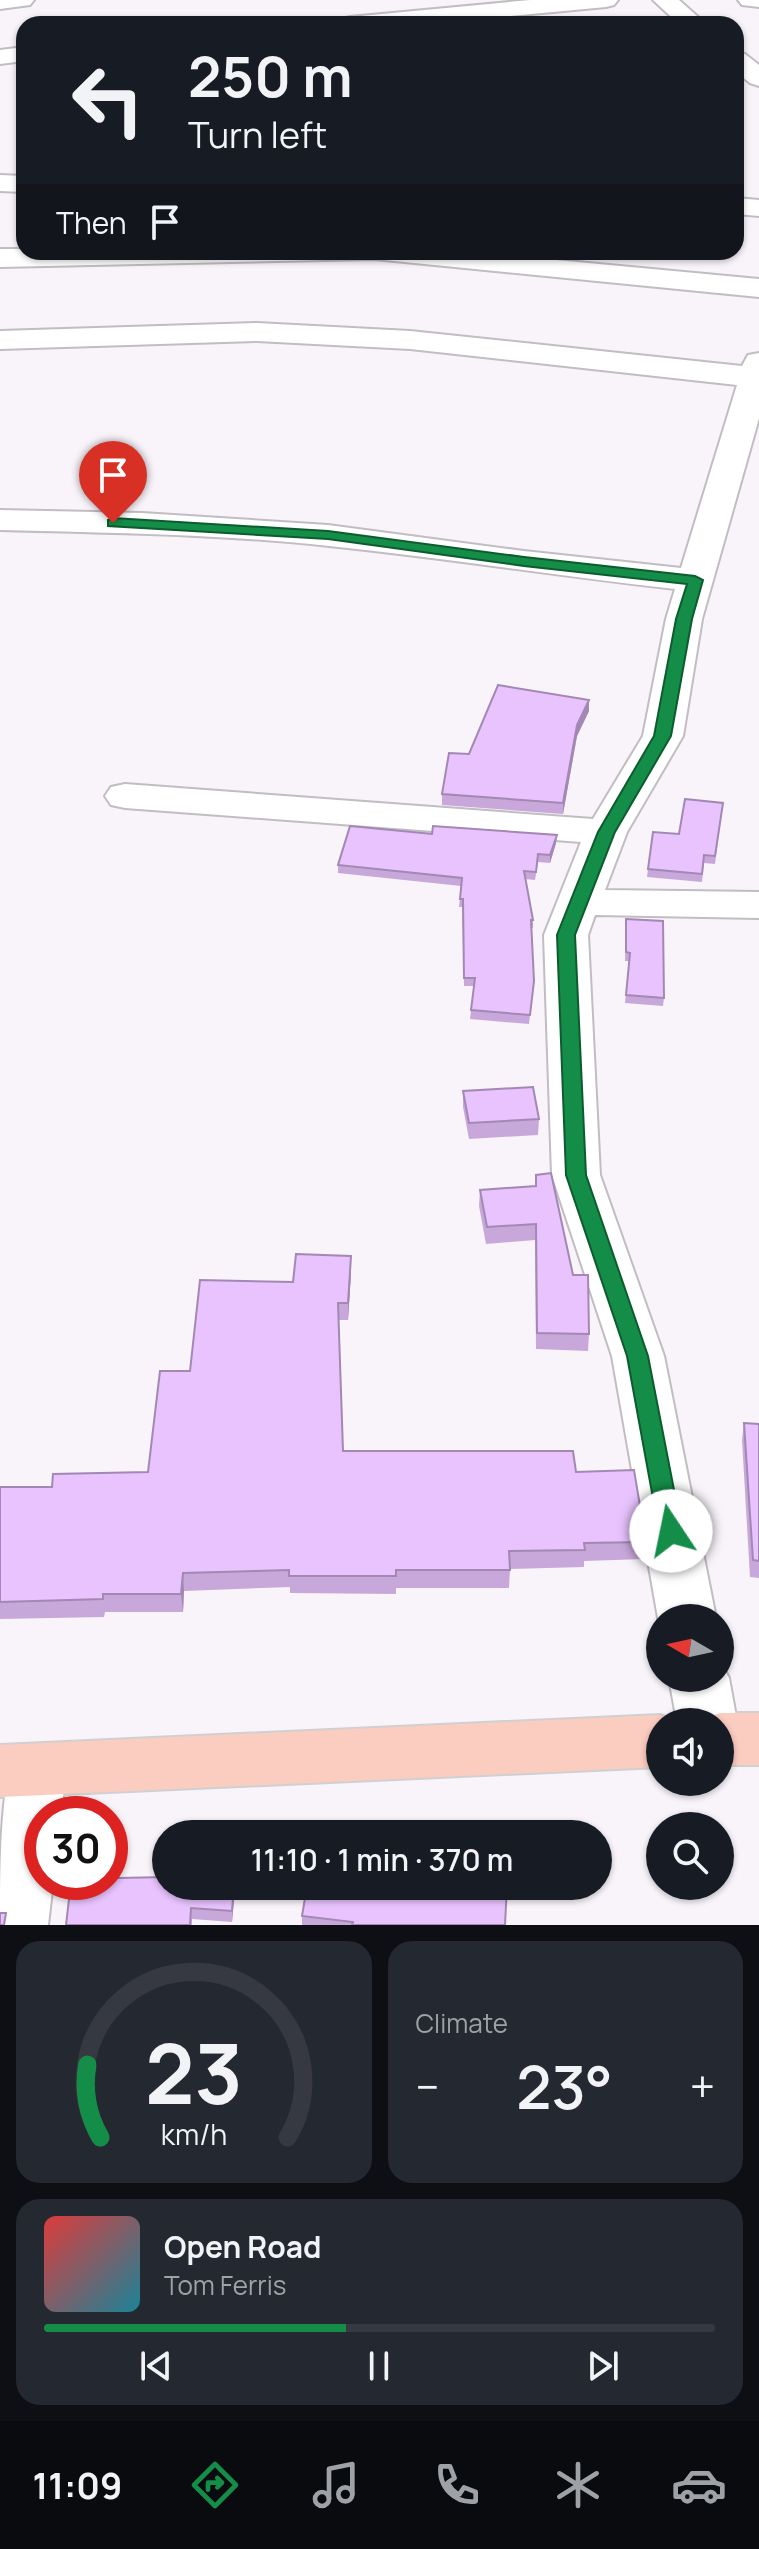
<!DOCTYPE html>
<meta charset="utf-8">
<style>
body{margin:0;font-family:Manrope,sans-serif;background:#242831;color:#f1f3f6;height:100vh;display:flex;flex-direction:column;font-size:30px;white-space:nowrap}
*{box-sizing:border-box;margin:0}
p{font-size:26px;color:#9ea1a6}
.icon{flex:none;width:44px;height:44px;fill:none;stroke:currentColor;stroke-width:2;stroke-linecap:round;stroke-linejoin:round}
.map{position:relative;height:1925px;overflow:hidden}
.panel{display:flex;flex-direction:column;gap:16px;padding:16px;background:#0d0f14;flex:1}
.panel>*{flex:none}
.top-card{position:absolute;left:16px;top:16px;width:728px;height:244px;border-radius:24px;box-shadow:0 2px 6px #0004;background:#171b24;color:#f1f3f6;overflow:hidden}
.needle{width:52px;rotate:279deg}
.tools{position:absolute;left:646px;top:1604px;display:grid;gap:16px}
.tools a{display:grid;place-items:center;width:88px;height:88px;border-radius:50%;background:#171b24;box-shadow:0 2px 6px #0004;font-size:40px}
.speed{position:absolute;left:24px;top:1796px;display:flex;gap:16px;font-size:40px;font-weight:700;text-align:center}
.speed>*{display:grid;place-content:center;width:104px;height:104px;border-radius:50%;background:#171b24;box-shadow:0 2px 6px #0004;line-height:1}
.speed .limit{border:12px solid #d22;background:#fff;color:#111}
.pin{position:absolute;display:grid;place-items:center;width:68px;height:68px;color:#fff;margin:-82px -34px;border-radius:50% 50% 50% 0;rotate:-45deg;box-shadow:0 0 8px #0007}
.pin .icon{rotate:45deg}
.me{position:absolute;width:88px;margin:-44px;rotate:349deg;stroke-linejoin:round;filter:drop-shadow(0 0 6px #0008)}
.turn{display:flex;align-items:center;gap:28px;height:168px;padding:0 40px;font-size:36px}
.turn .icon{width:104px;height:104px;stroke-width:2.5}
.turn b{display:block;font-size:56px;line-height:68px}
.then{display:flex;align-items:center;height:76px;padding:0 40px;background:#0003;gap:16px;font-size:30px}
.big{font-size:60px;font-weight:600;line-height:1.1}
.panel .tile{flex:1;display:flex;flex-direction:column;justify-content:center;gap:12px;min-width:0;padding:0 28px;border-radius:24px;background:#242831}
.panel .dial{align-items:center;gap:0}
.dial svg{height:208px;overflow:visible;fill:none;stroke:#363941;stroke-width:7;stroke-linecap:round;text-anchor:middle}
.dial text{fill:#f1f3f6;stroke:none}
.song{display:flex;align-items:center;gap:24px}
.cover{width:96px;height:96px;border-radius:12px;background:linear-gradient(135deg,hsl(0 70% 55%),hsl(190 70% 35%))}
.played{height:8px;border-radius:4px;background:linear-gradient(90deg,#148d48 45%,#363941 45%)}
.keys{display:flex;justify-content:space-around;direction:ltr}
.heat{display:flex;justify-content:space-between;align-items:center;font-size:44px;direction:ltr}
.panel .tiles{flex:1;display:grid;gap:16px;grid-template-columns:1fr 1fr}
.tile:last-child{grid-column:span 2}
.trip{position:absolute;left:152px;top:1820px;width:460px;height:80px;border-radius:40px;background:#171b24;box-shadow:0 2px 6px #0004;font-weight:600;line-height:80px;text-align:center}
.tabs{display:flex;height:128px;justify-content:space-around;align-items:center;background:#090b0e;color:#9ea1a6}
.tabs .icon{width:56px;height:56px}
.tabs .current{color:#148d48}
.tabs b{font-size:36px;color:#f1f3f6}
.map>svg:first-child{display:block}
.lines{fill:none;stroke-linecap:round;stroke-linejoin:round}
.minor-casing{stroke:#c1bdc3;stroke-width:4}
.trunk-casing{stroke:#d1d0d1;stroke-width:4}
.minor{fill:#fff;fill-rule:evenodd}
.trunk{fill:#fbccc0;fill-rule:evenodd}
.wall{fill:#c8a8da}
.shaded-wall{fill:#a288b2}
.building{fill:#e8c3fe;stroke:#a288b2;stroke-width:2}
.route{fill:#148d48;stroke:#0d5c2f;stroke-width:2}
</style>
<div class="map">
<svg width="759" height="1925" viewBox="0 0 759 1925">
<rect width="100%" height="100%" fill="#f8f4fa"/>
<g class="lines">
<!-- minor casing -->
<g class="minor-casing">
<path id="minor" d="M0,0H34L30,5L0,9Z
M530,0H618L614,5L606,7L426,24H338L341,19L350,17Z
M653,0H679L706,24H679Z
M738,0H759V7L742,5Z
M24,47V61L0,64V50Z
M736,52L745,54L759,65V86L750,83L736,72Z
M0,175L24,176V192L0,191Z
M736,198L759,200V216L736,214Z
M0,249H24V252H471L759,279V297L374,259L0,267Z
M257,323L410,331L742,366L748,355L759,353V418L702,619L683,736L627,832L605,890L759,892V918L595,915L588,935L600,1175L664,1356L716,1618H660V1622L658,1618L612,1356L552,1175L544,935L581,842L125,808L111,805L105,796L111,787L125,784L593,819L643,736L666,619L675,589C559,576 445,558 329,546C220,534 110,533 0,530V510L142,513L328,525L524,551L681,568L737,385L410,349L257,341L0,349V331Z
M720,1661L729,1678L737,1722L728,1740L720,1743V1722H677L669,1678H720Z
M35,1746L57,1753L66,1772L61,1814H42V1882H53L48,1925H0C0,1872 0,1801 13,1753Z"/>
</g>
<!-- trunk casing -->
<g class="trunk-casing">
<path id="trunk" d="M720,1713H759V1765H720V1722H698Z
M660,1715L679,1722H660V1767L0,1797V1745Z"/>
</g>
<!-- minor -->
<use href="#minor" class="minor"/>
<!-- trunk -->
<use href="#trunk" class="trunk"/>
</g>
<!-- wall -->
<path class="wall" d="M589,700V711L577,736L563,814L442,805V794L469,754Z
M723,803L715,864L704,863L702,882L647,877L653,832L679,834Z
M432,834L556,843L550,863L538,862L535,880L525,879L533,920V928H531L534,981L529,1024L470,1019L474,986H464L462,907H459L461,886L338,873V865Z
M626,919L664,998L663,1006L625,1003L629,961H625Z
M463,1091L539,1119L538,1135L469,1139L463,1107Z
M535,1186L573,1275L589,1334L588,1351L536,1349L535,1240L486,1244L479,1206L480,1190Z
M351,1273L348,1320H339L343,1451L576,1472L646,1542L645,1559L584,1561V1567L510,1569L509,1588H396V1594L290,1593V1587L184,1591L183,1612H105L104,1617L0,1619V1487H52L148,1472L190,1371L293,1282Z
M744,1423L759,1424V1578L750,1577L742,1440Z
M119,1878L166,1886H235L232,1922L192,1919V1925H66Z
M302,1916L505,1925H302Z"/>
<!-- shaded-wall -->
<path class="shaded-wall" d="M589,700V711L577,736L563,814V803L577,725Z
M557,835L556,843L550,863V855Z
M351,1256V1273L348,1320V1303Z
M183,1573L184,1591L183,1612L181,1594Z
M234,1886H235L232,1922V1911Z"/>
<!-- building -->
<path class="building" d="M498,685L589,700L577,725L563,803L442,794L449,753L469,754Z
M685,799L723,803L715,856L704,855L702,874L648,869L653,832L679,834Z
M350,826L432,834L433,826L557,835L550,855L538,854L536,872L524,871L533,920H531L534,981L530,1015L471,1010L475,978H464L463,899H460L462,878L338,865Z
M626,919L663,921L664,998L626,995L630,953L626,952Z
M533,1087L539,1119L469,1123L463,1091Z
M551,1173L573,1275H588L589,1334L537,1333L536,1224L487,1227L480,1190L536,1186V1175Z
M296,1254L351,1256L348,1303H338L343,1451H573L576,1472L634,1470L646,1542L584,1543L585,1550L509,1551L510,1570H396V1576H289V1570L183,1573L181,1594H103V1599L0,1602V1487H52L53,1474L148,1472L160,1371H190L200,1280L293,1282Z
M744,1423L759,1424V1561L753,1560Z
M110,1873H119L118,1878L166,1877V1886H234L232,1911L191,1908L190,1925H66L71,1882H110Z
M307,1886H388L460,1891L461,1886H507L505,1925H352L353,1922L302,1916Z
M0,1913H6L4,1925H0Z"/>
<!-- route -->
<path class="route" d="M113,518L328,531L524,557L695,576L703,580L692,619L671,736L615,832L575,935L586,1175L648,1356L682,1531L679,1537L671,1540L663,1537L659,1531L627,1356L566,1175L557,935L598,832L654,736L676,619L687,584L524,566L328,539L108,526V520Z"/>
</svg>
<div class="tools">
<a><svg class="needle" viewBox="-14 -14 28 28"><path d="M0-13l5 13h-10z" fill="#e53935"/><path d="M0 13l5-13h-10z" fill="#9ea1a6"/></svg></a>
<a><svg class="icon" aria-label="sound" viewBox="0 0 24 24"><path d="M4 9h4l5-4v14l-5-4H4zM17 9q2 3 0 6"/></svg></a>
<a><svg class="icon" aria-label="search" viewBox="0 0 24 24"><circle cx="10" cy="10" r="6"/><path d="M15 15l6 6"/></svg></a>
</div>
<div class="speed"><div class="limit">30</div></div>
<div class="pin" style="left:113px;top:523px;background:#d93025"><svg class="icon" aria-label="arrive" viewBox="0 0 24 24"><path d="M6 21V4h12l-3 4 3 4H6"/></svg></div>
<svg class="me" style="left:671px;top:1531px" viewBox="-20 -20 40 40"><circle r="19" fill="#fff"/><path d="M0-13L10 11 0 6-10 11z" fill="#148d48"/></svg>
<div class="trip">11:10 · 1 min · 370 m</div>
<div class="top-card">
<div class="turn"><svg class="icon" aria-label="left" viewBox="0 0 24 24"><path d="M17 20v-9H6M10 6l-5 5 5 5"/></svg><div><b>250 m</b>Turn left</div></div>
<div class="then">Then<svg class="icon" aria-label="arrive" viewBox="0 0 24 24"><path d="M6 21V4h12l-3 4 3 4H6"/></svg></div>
</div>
</div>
<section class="panel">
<div class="tiles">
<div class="tile dial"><svg viewBox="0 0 100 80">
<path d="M14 69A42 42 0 1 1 86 69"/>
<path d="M14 69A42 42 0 0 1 9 41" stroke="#148d48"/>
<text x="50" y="56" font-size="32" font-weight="700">23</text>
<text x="50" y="72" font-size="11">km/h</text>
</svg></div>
<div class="tile"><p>Climate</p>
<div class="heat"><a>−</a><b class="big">23°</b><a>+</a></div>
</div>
<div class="tile">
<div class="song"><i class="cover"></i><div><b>Open Road</b><p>Tom Ferris</p></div></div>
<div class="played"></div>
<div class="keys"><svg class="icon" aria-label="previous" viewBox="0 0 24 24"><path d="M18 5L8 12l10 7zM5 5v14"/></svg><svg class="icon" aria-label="pause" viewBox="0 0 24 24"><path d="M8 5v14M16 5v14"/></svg><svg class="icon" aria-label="next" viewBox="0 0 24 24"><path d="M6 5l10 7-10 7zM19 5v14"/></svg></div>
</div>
</div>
</section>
<nav class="tabs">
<b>11:09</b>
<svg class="icon current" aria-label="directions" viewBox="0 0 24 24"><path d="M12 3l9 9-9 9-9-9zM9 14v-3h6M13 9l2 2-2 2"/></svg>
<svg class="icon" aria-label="music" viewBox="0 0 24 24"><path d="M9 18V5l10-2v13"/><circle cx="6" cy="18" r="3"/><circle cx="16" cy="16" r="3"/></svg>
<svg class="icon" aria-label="phone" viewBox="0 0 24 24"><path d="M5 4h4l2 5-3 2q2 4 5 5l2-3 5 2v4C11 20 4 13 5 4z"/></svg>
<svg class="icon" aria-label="climate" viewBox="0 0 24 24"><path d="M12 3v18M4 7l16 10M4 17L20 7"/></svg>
<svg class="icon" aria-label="car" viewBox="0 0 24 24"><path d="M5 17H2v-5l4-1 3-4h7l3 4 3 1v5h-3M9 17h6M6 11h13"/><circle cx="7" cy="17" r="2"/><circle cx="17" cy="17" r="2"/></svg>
</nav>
